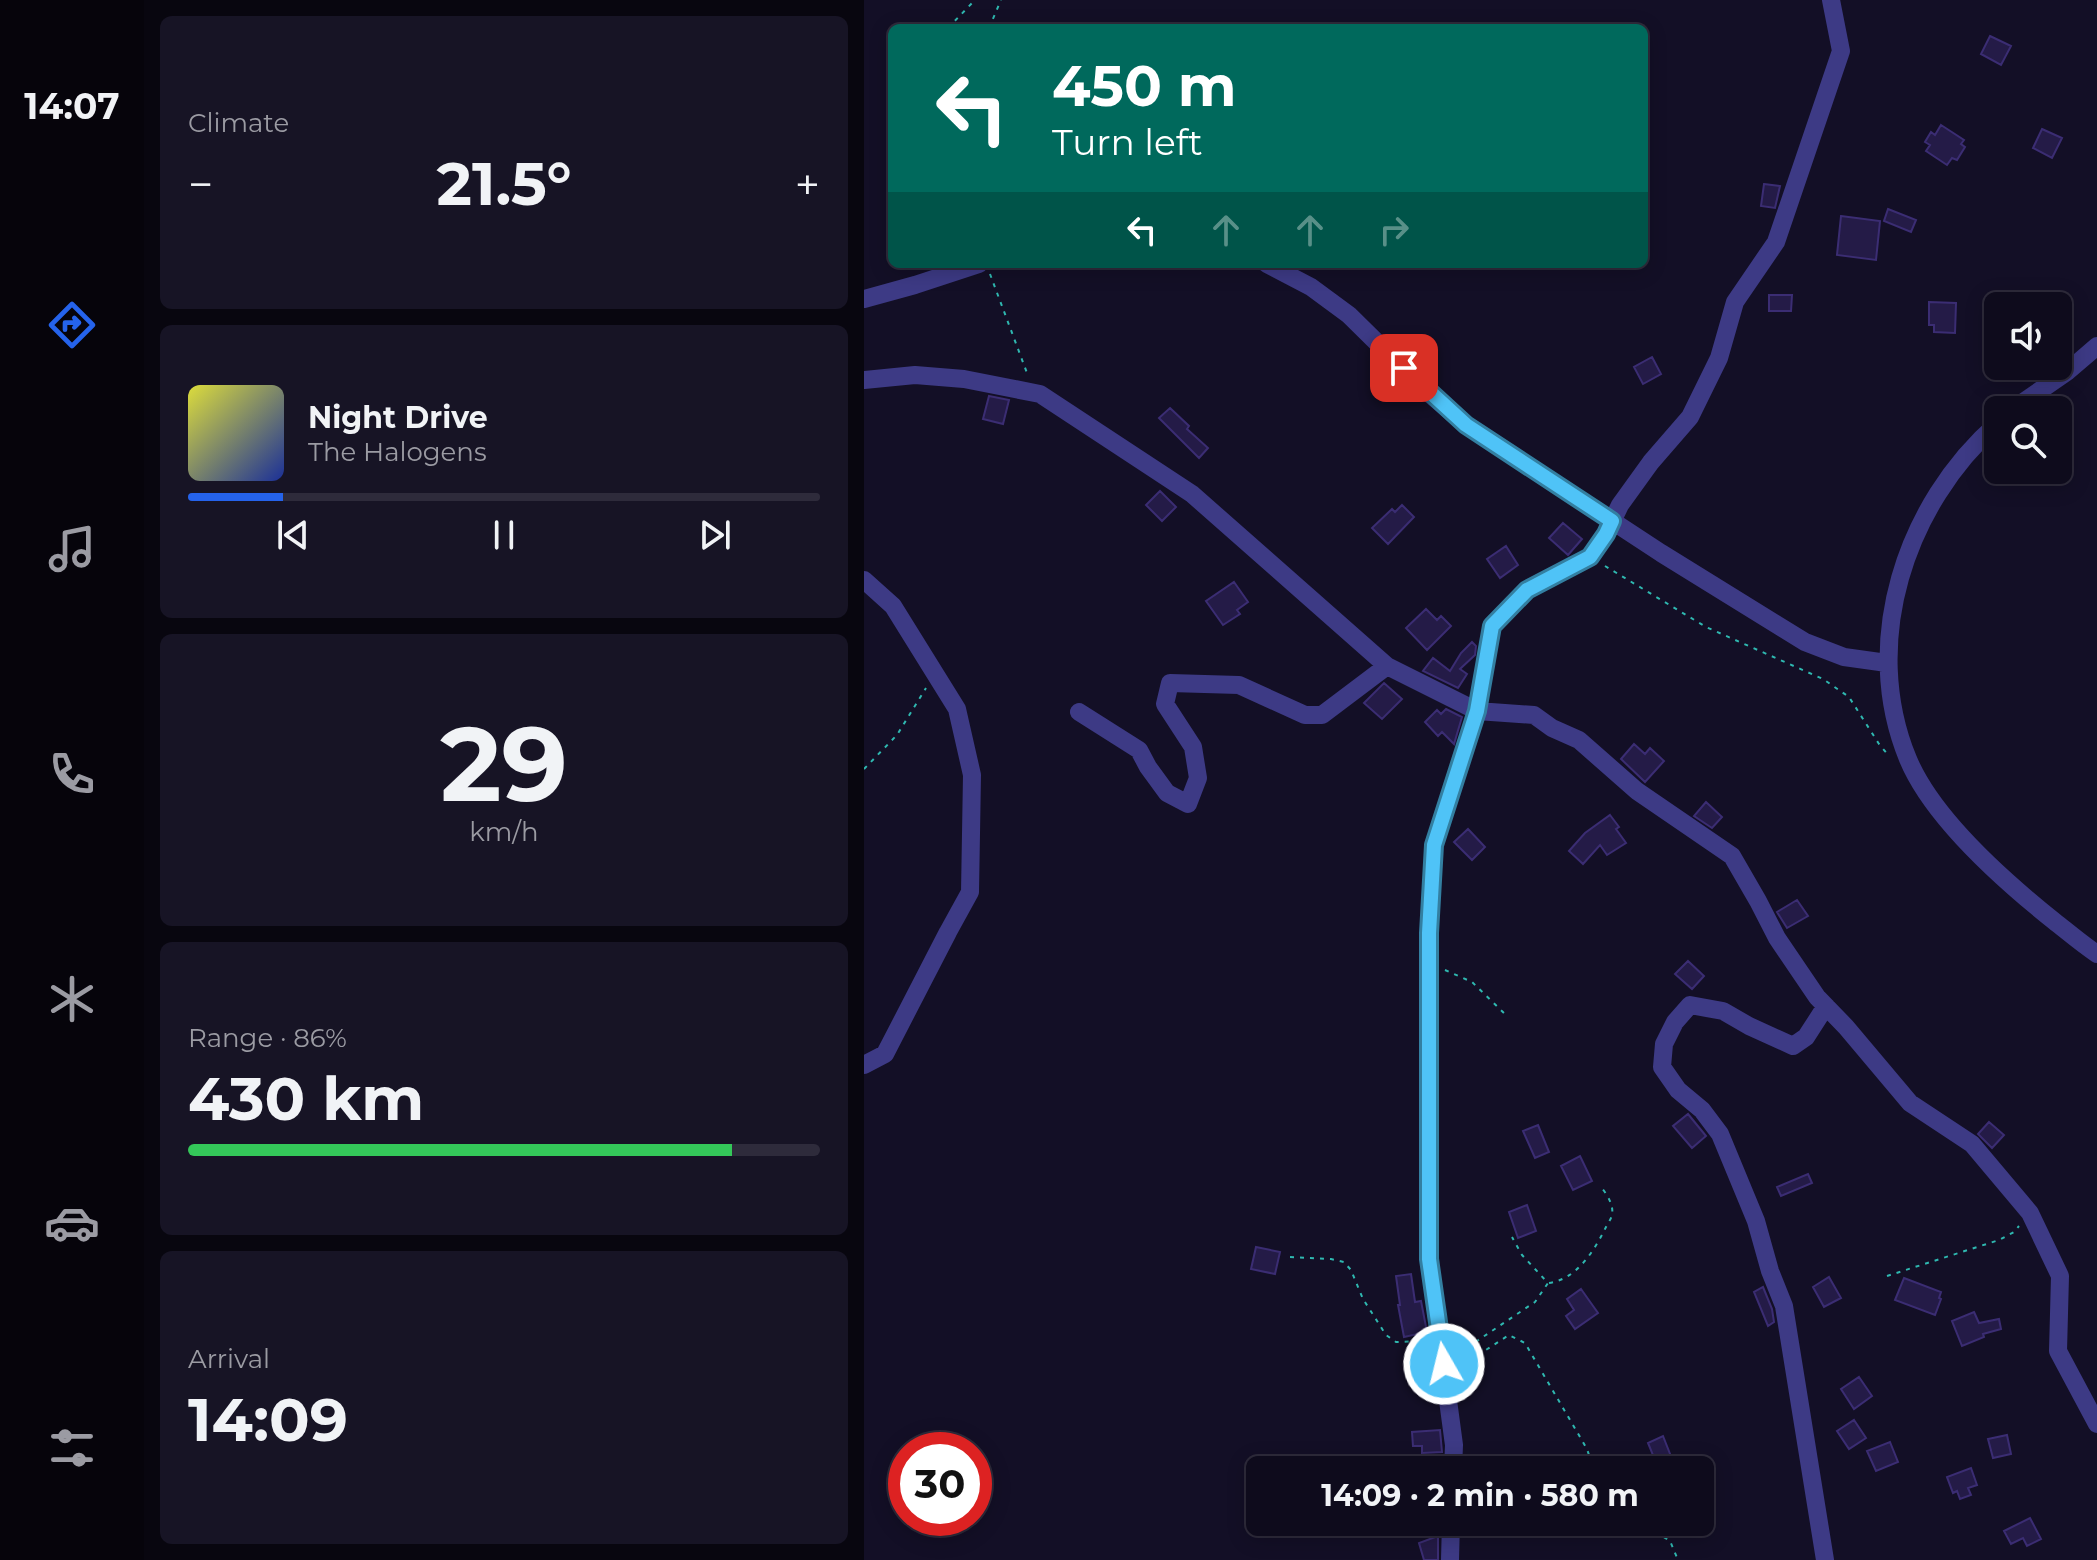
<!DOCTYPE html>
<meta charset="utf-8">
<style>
body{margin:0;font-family:Montserrat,sans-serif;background:#171425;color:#f1f3f6;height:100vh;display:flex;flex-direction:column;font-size:30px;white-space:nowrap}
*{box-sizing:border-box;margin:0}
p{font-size:26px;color:#9b9ba3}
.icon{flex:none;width:44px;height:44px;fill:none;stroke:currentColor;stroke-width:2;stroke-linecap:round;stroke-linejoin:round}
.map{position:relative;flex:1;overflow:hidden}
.panel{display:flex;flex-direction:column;gap:16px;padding:16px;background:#08060f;width:720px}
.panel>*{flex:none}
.hud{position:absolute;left:24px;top:24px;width:760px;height:244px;border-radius:12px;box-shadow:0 4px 20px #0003,0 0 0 2px #2e2b3b;background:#00695c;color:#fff;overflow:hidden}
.tools{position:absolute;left:1120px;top:292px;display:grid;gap:16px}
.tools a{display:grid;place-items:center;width:88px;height:88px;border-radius:12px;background:#0e0b1c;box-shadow:0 4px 20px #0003,0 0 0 2px #2e2b3b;font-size:40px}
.speed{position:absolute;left:24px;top:1432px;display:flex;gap:16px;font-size:40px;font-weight:700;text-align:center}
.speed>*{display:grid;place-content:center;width:104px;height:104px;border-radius:50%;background:#0e0b1c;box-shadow:0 4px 20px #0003,0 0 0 2px #2e2b3b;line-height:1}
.speed .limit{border:12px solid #d22;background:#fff;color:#111}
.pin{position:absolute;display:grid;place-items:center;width:68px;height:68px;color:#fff;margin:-34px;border-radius:16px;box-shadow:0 4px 12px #0006}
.me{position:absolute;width:88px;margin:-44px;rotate:352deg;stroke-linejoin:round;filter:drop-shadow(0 0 6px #0008)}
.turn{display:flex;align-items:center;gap:28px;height:168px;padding:0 32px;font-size:36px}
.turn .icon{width:104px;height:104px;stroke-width:2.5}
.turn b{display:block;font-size:56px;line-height:68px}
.lanes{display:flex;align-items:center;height:76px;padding:0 32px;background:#0003;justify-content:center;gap:40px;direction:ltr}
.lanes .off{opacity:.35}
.big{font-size:60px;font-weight:700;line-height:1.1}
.panel .tile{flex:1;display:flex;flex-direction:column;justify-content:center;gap:12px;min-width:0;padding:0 28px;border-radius:12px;background:#171425}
.panel .dial{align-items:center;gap:0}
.dial b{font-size:104px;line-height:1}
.song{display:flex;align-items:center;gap:24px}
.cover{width:96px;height:96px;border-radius:12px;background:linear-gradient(135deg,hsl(60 70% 55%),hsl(230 70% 35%))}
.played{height:8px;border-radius:4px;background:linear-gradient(90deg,#2563eb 15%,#2e2b3b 15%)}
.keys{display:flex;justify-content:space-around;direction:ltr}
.heat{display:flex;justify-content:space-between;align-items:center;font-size:44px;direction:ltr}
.charge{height:12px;border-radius:6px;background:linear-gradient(90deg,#34c759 86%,#2e2b3b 0)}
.trip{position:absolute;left:382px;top:1456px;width:468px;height:80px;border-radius:12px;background:#0e0b1c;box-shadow:0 4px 20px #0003,0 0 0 2px #2e2b3b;font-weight:700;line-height:80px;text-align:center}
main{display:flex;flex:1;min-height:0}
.dock{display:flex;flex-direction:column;width:144px;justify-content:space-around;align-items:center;background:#06040b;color:#9b9ba3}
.dock .icon{width:56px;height:56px}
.dock .selected{color:#2563eb}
.dock b{font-size:36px;color:#f1f3f6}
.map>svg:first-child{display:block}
.building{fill:#241b47;stroke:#3b2d73;stroke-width:2}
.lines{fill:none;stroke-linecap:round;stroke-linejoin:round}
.path{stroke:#2fb8b0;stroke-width:2;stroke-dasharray:4 6;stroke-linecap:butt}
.minor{stroke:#3d3a85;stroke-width:18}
.route-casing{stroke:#337fa1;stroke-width:20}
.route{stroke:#4fc3f7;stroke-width:14}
</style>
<main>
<nav class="dock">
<b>14:07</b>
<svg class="icon selected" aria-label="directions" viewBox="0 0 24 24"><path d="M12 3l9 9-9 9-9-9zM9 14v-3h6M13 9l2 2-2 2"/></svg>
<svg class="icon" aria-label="music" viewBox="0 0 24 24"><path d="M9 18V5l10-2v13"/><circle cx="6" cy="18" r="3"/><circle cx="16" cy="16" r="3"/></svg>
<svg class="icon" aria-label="phone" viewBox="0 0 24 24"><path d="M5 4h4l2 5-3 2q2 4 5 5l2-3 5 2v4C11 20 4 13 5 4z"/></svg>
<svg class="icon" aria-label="climate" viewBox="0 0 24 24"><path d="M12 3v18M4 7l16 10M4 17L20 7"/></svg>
<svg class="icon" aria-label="car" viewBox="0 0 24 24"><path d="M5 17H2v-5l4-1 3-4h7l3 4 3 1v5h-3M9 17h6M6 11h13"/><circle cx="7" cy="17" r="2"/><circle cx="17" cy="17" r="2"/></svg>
<svg class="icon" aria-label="filters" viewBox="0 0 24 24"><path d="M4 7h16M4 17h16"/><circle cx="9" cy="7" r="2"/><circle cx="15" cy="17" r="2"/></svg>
</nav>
<section class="panel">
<div class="tile"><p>Climate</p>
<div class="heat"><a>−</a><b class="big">21.5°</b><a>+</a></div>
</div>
<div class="tile">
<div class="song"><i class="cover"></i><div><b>Night Drive</b><p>The Halogens</p></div></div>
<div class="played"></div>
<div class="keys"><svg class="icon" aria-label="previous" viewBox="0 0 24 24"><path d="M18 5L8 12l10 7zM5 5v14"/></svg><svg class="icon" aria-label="pause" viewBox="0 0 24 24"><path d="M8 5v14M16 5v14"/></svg><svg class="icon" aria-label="next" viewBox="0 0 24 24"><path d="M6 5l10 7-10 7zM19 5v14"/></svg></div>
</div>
<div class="tile dial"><b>29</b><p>km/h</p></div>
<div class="tile"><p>Range · 86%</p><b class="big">430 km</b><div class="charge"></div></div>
<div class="tile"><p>Arrival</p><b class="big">14:09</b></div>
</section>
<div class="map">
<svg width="1233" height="1560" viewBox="0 0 1233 1560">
<rect width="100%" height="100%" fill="#130f26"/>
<!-- building -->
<path class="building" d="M1126,36L1147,46L1137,65L1117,54Z
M1077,125L1100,140L1097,144L1101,147L1093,160L1088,158L1083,165L1062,151L1066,145L1061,142L1067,132L1071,135Z
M1178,129L1198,138L1188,158L1169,148Z
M900,184L916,186L911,208L897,206Z
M1024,209L1052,220L1047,232L1020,221Z
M977,216L1016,221L1012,260L973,255Z
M905,295H928L927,311H905Z
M1065,302L1092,303L1091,333L1070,332V325H1065Z
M788,357L797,374L779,384L770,367Z
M125,396L145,400L139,424L119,419Z
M306,408L325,426L323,429L344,448L335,458L295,418Z
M296,491L312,507L298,521L282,505Z
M538,505L550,517L524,544L508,528L528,509L531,512Z
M699,523L718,539L704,555L685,538Z
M642,546L654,565L636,578L623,559Z
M370,582L384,602L373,610L376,614L359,625L342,601Z
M562,609L573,620L577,616L587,626L563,650L542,628Z
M608,642L612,646L611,655L596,669L603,674L594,688L559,671L569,658L586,671L597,653Z
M520,683L538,699L518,719L500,703Z
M582,709L598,717L590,744L578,732L574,736L561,722L573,710L577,714Z
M770,744L781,754L786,748L800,761L781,782L757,759Z
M842,802L858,817L848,828L830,816Z
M746,815L755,827L752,829L762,843L743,855L736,845L719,864L705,851L721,833Z
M604,829L621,847L608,860L590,842Z
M933,900L944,916L923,928L913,912Z
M824,961L840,976L828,989L811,974Z
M824,1114L842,1136L828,1148L809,1126Z
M1125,1122L1140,1135L1128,1148L1114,1134Z
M674,1125L685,1152L671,1158L659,1131Z
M716,1156L728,1181L709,1190L697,1166Z
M944,1174L948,1183L917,1196L913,1187Z
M663,1205L672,1231L654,1238L645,1212Z
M392,1247L416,1252L411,1274L387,1269Z
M547,1274L551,1302L557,1301L563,1332L540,1337L534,1305H536L532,1276Z
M965,1277L977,1298L960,1307L949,1287Z
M1040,1278L1077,1292L1075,1298L1077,1299L1071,1315L1031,1300Z
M899,1287L908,1309L910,1322L904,1326L890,1292Z
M717,1289L734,1313L711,1329L702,1316L710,1310L703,1299Z
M1110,1312L1115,1323L1135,1319L1137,1329L1119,1334L1120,1337L1098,1346L1088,1321Z
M562,1357L569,1378L549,1386L544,1373L550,1370L547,1363Z
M995,1377L1008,1396L990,1409L977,1389Z
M990,1420L1002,1438L985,1449L973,1431Z
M576,1430L578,1452L558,1453V1446H549L548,1432Z
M1143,1435L1147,1454L1129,1458L1124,1439Z
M799,1436L808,1459L793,1465L784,1443Z
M1026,1442L1034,1462L1012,1471L1003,1451Z
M1107,1468L1113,1485L1104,1488L1107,1495L1096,1499L1093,1491L1089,1493L1083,1477Z
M1166,1518L1177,1539L1163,1546L1159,1538L1147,1544L1140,1531Z
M574,1536V1560H560L555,1543Z"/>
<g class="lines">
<!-- path -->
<path class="path" d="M84,28L111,0
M125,28L137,0
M126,274L163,373
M741,566L842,627L959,679L985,697L1015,744L1025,756
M0,769L33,735L62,688
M581,970L608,982L641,1014
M426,1257L467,1259L480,1262L487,1270L499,1299L522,1335L532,1342L560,1341
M1023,1276L1135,1240L1150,1232L1155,1226
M685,1283C713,1279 730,1251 742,1227C744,1223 747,1219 748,1215C750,1205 743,1194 736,1186
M595,1353L671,1302L684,1283L658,1255L648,1237
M597,1366L645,1335L661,1343L723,1449L730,1470
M763,1522L790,1531L806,1541L814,1560"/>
<!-- minor -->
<path class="minor" d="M403,264L447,287L485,315L560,389L602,425L797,553L941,642L980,657L1023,663
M0,299L51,285L115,264
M0,380L51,375L100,379L176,394L328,494L523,666L613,711L670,715L688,728L715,740L773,791L868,856L894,901L913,938L953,997L982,1027L1046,1103L1108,1144L1166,1213L1196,1276L1194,1351L1233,1424
M1148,410L1204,371L1233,346
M1134,423C1041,504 996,643 1044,759C1069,819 1140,881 1190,921C1204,932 1218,944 1233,954
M0,580L29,606L93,709L108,775L106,892L84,932L21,1054L0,1065
M215,712L275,750L284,767L303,793L324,804L334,778L329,747L301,704L306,683L375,685L441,715H458L523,666
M589,1470L590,1445L565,1259V933L570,845L613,711L628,626L663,590L726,557L742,534L756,505L787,462L826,417L855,358L871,302L912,242L977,51L967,0
M586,1560L587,1522
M961,1560L920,1306L906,1271L892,1221L856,1134L838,1110L814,1090L798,1067L800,1044L811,1022L826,1005L859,1011L885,1026L929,1046L942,1037L962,1006"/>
</g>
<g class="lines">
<!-- route casing -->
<g class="route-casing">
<path id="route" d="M540,368L602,425L748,521L742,534L726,557L663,590L628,626L613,711L570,845L565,933V1259L580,1364"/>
</g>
<!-- route -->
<use href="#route" class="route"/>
</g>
</svg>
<div class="tools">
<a><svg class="icon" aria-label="sound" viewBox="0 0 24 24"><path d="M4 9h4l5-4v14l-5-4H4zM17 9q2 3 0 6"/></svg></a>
<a><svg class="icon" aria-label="search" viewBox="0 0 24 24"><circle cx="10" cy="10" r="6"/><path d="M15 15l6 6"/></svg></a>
</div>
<div class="speed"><div class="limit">30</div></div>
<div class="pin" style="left:540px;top:368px;background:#d93025"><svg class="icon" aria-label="arrive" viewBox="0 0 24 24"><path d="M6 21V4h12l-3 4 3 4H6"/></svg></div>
<svg class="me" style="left:580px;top:1364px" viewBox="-20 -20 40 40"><circle r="17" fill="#4fc3f7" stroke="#fff" stroke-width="3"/><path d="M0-11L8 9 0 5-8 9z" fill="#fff"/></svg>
<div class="trip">14:09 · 2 min · 580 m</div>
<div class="hud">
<div class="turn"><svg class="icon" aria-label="left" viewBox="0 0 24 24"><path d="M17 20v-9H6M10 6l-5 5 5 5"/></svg><div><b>450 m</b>Turn left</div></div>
<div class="lanes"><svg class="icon" aria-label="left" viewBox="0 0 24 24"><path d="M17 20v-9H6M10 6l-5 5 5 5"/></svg><svg class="icon off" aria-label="ahead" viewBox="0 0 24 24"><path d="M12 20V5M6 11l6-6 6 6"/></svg><svg class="icon off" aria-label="ahead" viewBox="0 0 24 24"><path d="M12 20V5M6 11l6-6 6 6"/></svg><svg class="icon off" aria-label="right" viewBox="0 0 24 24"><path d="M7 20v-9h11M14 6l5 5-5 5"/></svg></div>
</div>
</div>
</main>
